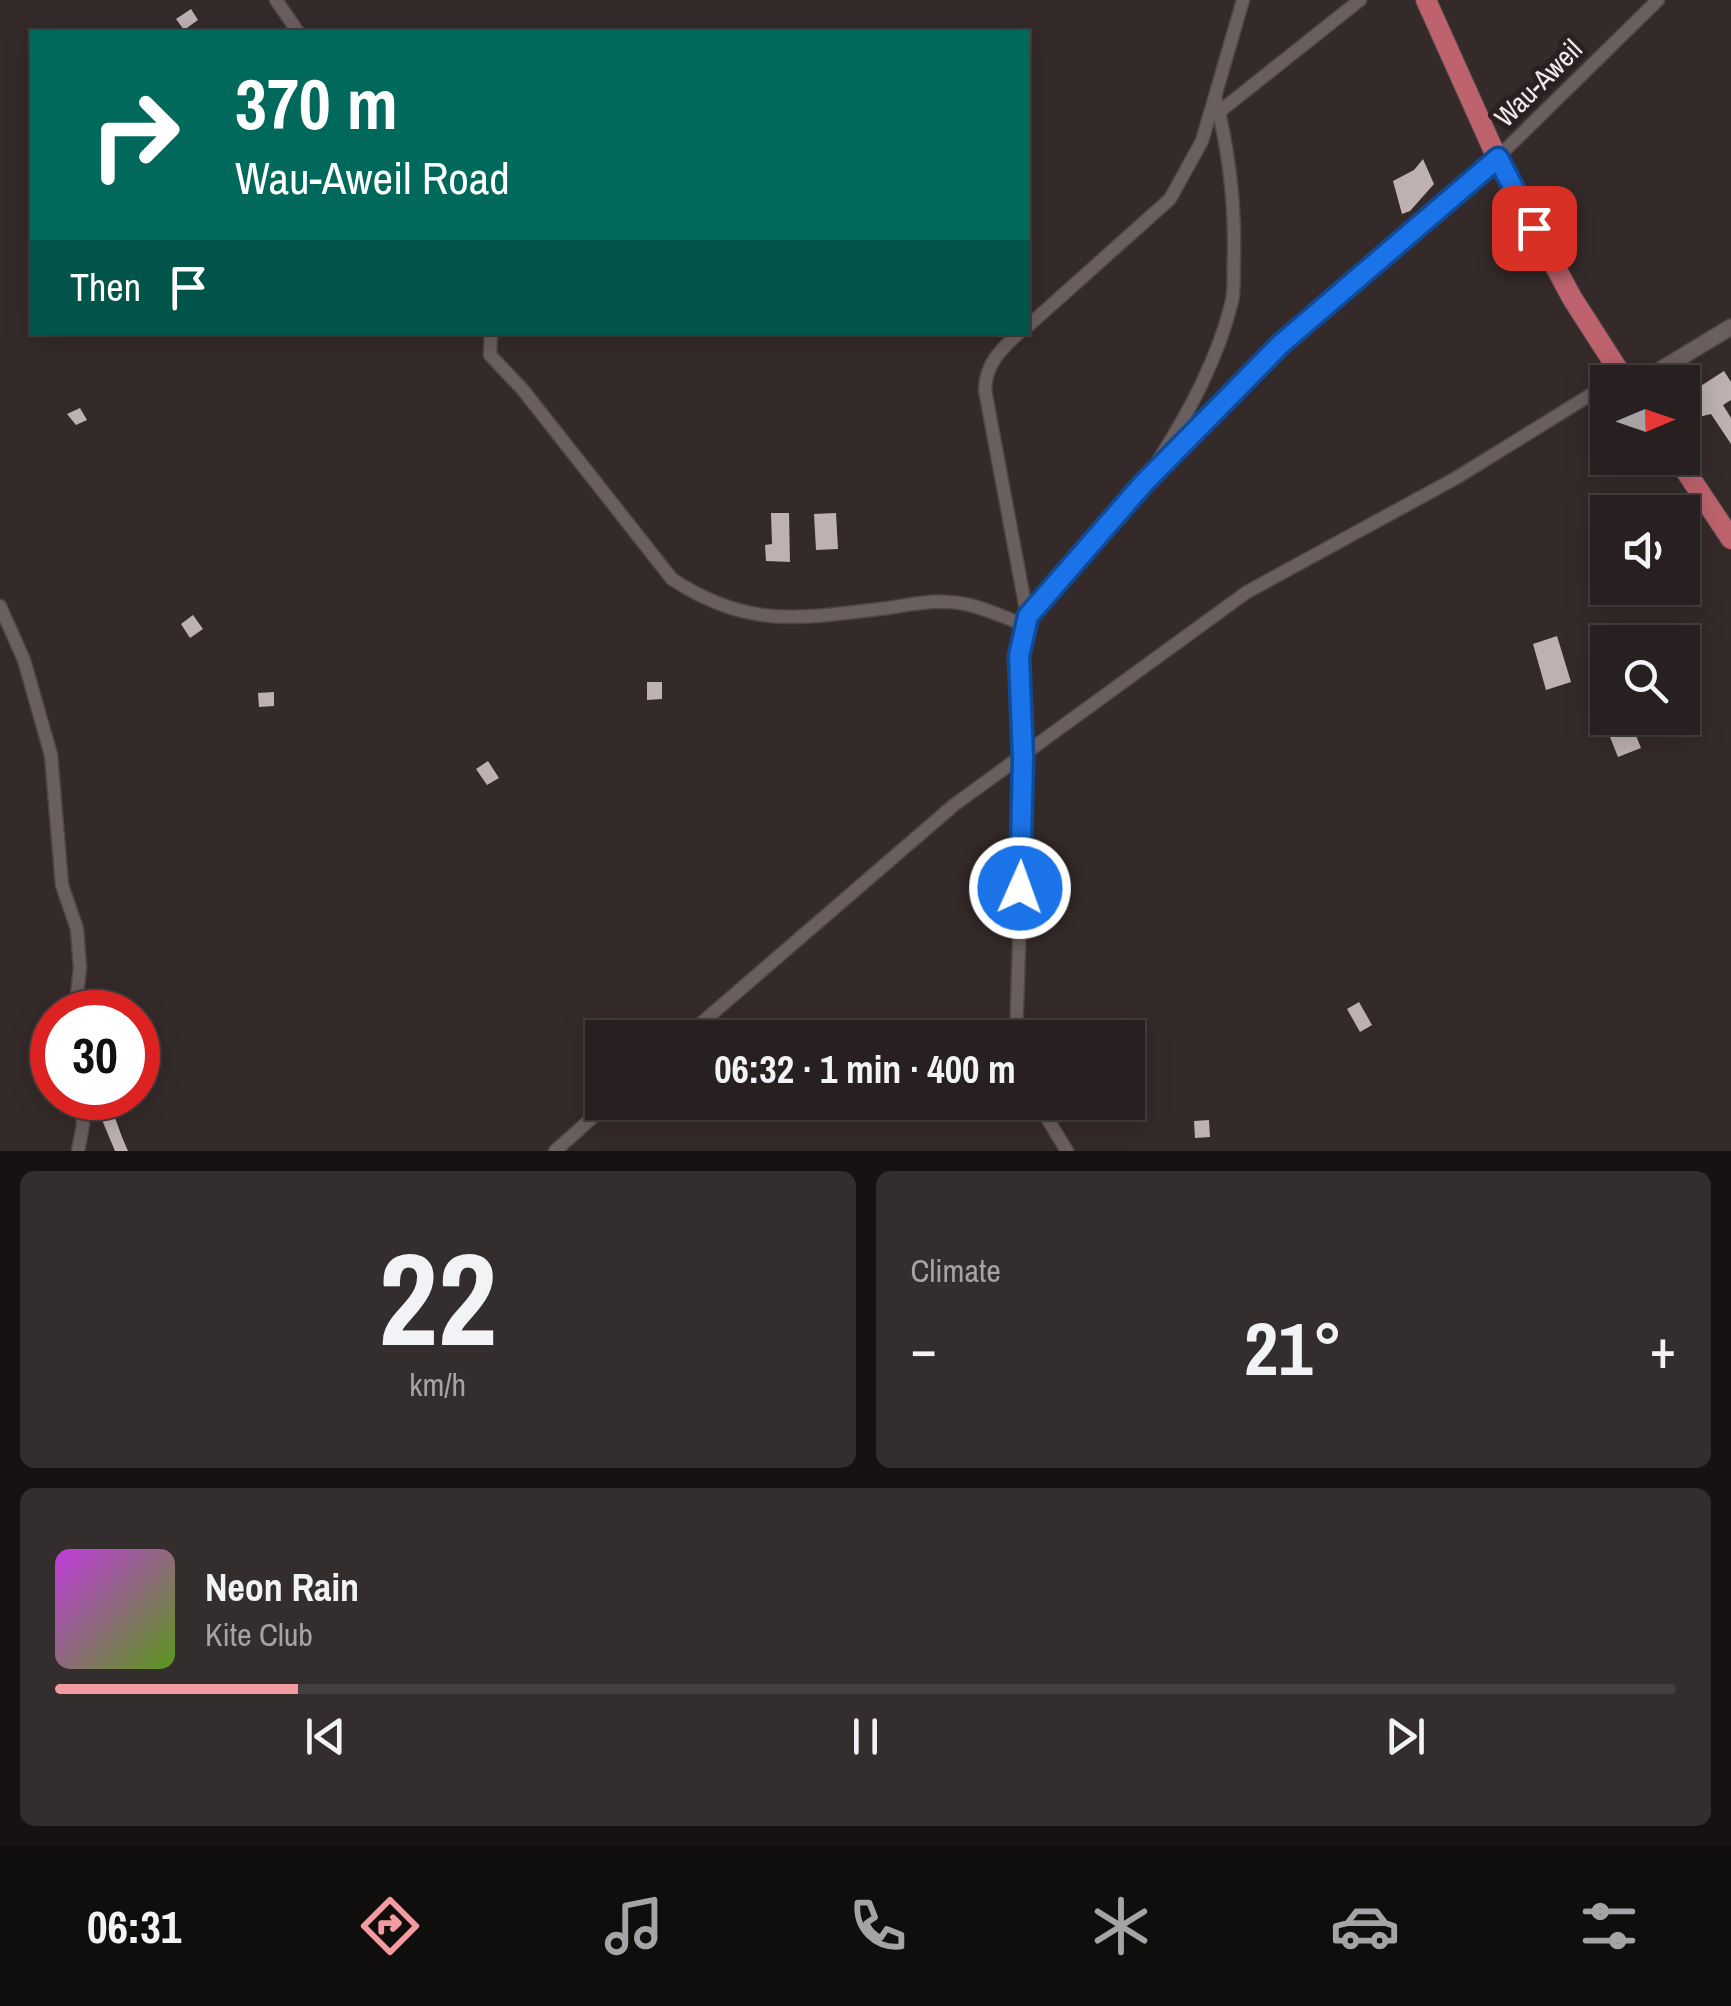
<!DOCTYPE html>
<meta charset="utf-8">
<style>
body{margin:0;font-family:"Archivo Narrow",sans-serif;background:#342d2d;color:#f1f3f6;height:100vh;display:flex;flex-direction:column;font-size:38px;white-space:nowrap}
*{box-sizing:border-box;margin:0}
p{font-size:32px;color:#a5a3a5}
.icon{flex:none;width:55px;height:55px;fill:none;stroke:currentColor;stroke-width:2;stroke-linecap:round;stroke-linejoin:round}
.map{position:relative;height:1151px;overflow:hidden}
.side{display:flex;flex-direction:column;gap:20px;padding:20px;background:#161212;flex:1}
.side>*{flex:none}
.banner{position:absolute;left:30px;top:30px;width:1000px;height:305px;border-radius:0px;box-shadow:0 5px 25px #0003,0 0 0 2px #443e3e;background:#00695c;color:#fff;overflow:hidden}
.needle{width:65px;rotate:88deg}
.controls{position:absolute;left:1590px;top:365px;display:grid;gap:20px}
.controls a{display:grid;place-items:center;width:110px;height:110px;border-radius:0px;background:#282020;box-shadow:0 5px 25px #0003,0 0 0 2px #443e3e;font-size:50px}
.speed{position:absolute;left:30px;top:990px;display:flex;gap:20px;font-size:50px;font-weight:700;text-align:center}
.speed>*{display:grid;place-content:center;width:130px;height:130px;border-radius:50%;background:#282020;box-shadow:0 5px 25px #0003,0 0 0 2px #443e3e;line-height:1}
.speed .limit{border:15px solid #d22;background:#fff;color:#111}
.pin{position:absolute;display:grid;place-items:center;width:85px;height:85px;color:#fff;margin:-42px;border-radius:20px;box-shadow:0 5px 15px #0006}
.me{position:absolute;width:110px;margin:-55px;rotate:2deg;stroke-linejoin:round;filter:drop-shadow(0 0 8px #0008)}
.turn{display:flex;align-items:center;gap:35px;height:210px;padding:0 40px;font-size:45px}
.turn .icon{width:130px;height:130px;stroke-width:2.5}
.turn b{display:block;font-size:70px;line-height:85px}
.then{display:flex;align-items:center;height:95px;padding:0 40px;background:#0003;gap:20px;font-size:38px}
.big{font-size:75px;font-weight:700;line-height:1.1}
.side .widget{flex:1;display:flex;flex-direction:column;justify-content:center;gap:15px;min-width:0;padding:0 35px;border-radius:15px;background:#342d2d}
.side .dial{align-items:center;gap:0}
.dial b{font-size:130px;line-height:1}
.song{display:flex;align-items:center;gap:30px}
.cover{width:120px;height:120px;border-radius:15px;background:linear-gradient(135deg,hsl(290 70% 55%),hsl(90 70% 35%))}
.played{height:10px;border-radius:5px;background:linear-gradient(90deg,#f49aa1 15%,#443e3e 15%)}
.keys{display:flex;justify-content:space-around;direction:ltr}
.heat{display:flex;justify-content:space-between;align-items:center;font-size:55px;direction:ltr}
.side .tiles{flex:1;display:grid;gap:20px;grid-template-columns:1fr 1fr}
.widget:last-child{grid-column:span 2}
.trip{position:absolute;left:585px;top:1020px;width:560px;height:100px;border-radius:0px;background:#282020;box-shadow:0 5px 25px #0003,0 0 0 2px #443e3e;font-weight:700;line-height:100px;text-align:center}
.menu{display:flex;height:160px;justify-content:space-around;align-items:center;background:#100d0d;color:#a5a3a5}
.menu .icon{width:70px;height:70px}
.menu .active{color:#f49aa1}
.menu b{font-size:45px;color:#f1f3f6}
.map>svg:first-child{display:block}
.building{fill:#bfb1b1}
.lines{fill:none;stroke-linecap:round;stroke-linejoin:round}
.minor-casing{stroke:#4f4646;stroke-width:15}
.tertiary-casing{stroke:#4f4646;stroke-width:18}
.primary-casing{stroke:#4f4646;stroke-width:22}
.minor{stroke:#6b5e5e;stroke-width:12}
.tertiary{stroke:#6b5e5e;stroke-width:15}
.primary{stroke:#be636e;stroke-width:20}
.route-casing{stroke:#114b97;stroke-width:25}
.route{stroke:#1a73e8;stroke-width:18}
.labels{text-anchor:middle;stroke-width:10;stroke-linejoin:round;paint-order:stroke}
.street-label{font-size:28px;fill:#f1e9e9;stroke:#2b2021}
</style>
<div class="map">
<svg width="1731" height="1151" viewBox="0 0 1731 1151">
<rect width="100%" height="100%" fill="#352a2a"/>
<!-- building -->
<path class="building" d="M191,9L198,20L184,30L176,19Z
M1423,159L1434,184L1410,211L1402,214L1393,181L1414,170Z
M1724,371L1731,382V400L1723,405L1731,418V444L1711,414L1682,421V405L1699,392L1696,389Z
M80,408L87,420L76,425L67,414Z
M771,513H789L790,562L766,561L765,545L772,544Z
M836,513L838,549L816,550L814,514Z
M193,615L203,629L190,638L181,624Z
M1557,636L1571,682L1546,690L1533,644Z
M647,682H662V699L647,700Z
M274,692V706L259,707L258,693Z
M1616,718H1629L1641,748L1618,757L1604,722Z
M488,761L499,778L487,785L476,769Z
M1359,1002L1372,1025L1360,1032L1347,1009Z
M114,1115L122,1137L128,1151H115L102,1120Z
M1209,1120L1210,1137L1195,1138L1194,1121Z"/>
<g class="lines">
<!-- minor casing -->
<g class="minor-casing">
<path id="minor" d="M276,0L298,32
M1219,112L1360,0
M1028,326L1170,199L1202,141L1243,0
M491,332L490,355L523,390L672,579C749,630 802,618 888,608C908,605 929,600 949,602C975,603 1000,616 1023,624
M1020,332C1000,350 986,363 985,390L1027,615
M1158,461C1189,412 1218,359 1232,301C1235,287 1233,270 1234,255C1235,200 1229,150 1215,96
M0,606L24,660L51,755L62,885L77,929L80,968L75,1012
M684,1038L954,805L1247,592L1456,478L1608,384
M1016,1038L1023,824L1019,656L1027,615L1143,484L1281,344L1497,158L1658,0
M1037,1102L1067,1151
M78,1151L83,1125L81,1098
M555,1151L610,1102"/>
</g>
<!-- tertiary casing -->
<g class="tertiary-casing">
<path id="tertiary" d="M1640,382L1731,327"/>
</g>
<!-- primary casing -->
<g class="primary-casing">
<path id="primary" d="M1426,0L1497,158L1572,298L1626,382
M1677,458L1731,539"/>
</g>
<!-- minor -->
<use href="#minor" class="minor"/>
<!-- tertiary -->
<use href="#tertiary" class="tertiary"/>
<!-- primary -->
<use href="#primary" class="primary"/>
</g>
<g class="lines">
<!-- route casing -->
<g class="route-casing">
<path id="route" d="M1020,888L1023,758L1019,656L1028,616L1143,484L1281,344L1498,158L1534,228"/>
</g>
<!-- route -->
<use href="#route" class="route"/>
</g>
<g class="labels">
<!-- street labels -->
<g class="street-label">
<text transform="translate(1538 83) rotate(-45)" y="10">Wau-Aweil</text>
</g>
</g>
</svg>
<div class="controls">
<a><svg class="needle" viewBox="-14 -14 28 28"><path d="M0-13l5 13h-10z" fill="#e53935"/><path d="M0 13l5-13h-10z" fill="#a5a3a5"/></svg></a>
<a><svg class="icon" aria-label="sound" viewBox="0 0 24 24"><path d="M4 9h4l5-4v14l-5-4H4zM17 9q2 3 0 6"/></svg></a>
<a><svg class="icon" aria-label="search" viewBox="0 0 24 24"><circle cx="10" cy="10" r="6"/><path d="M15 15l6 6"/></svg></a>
</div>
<div class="speed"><div class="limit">30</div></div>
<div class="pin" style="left:1534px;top:228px;background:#d93025"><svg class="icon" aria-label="arrive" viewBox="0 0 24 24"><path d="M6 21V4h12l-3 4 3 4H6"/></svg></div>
<svg class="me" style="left:1020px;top:888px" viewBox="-20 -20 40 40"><circle r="17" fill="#1a73e8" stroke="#fff" stroke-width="3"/><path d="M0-11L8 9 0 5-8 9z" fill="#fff"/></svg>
<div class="trip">06:32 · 1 min · 400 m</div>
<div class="banner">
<div class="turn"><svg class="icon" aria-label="right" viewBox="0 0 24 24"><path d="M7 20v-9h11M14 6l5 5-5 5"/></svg><div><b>370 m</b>Wau-Aweil Road</div></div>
<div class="then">Then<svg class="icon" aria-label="arrive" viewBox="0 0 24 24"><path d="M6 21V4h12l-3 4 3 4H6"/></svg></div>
</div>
</div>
<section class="side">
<div class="tiles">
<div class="widget dial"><b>22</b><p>km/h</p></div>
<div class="widget"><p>Climate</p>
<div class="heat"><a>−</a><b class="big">21°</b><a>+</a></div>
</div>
<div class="widget">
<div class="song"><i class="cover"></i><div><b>Neon Rain</b><p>Kite Club</p></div></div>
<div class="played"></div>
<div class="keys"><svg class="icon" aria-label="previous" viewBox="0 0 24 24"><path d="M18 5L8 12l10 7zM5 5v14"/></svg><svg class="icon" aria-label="pause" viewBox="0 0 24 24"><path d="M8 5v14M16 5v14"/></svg><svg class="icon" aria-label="next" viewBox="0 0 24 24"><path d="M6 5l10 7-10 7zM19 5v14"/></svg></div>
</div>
</div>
</section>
<nav class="menu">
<b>06:31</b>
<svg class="icon active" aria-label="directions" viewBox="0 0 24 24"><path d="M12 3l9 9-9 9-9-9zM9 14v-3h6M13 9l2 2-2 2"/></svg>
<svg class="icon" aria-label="music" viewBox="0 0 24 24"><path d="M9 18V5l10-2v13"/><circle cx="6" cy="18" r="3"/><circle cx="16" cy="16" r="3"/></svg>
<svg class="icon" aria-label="phone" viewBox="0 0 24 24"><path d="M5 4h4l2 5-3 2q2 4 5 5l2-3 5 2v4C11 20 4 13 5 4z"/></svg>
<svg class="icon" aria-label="climate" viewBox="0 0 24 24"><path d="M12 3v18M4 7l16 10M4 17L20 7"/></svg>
<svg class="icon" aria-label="car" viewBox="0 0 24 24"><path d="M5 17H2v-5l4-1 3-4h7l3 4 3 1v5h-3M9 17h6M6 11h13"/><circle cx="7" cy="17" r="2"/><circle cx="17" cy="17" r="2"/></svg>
<svg class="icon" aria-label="filters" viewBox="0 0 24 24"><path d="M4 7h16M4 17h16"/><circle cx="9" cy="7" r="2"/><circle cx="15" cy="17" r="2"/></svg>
</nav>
